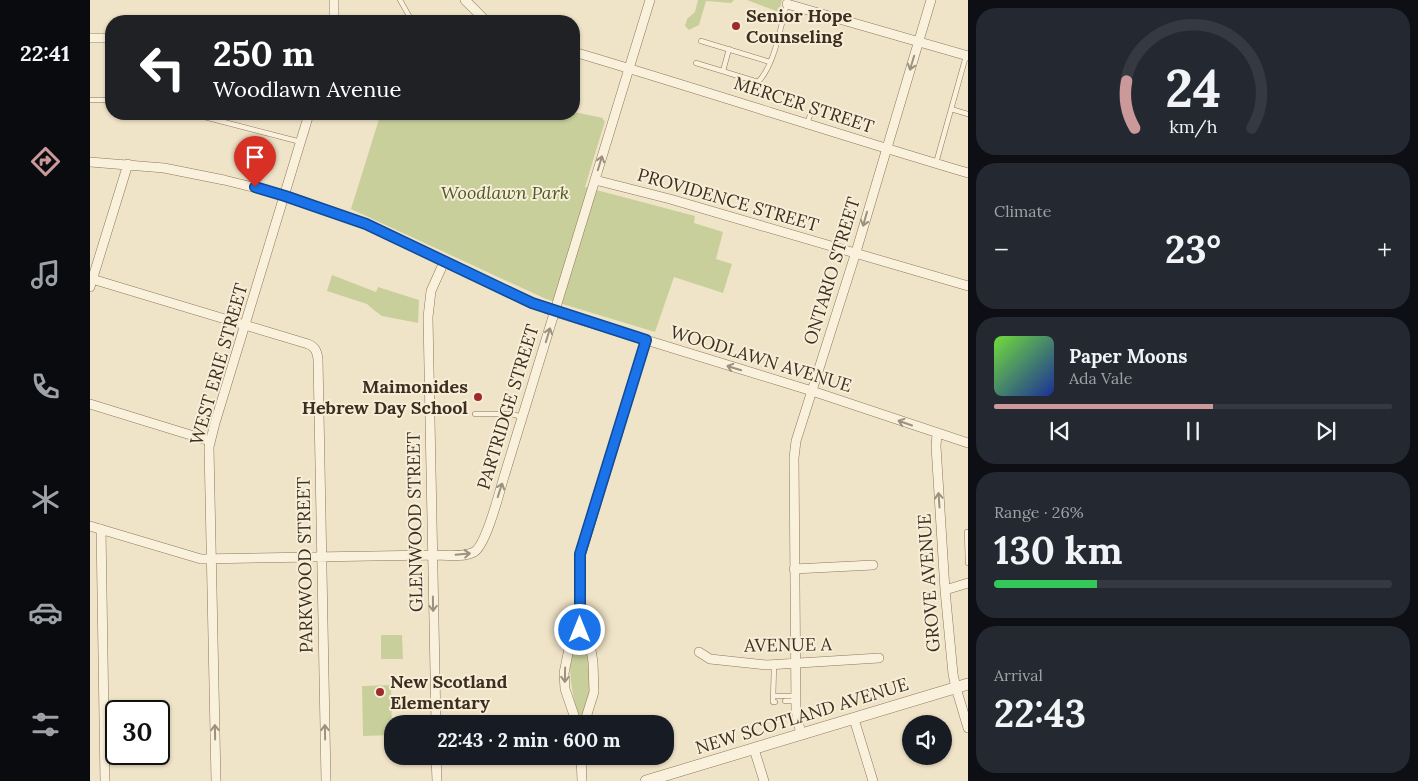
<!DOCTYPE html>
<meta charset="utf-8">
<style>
body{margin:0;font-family:Lora,serif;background:#242831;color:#f1f3f6;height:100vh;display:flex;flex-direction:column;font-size:19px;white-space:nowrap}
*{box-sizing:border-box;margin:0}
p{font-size:16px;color:#9ea1a6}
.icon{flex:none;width:28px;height:28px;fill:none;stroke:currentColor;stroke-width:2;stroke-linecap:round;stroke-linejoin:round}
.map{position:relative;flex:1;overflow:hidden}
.details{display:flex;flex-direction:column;gap:8px;padding:8px;background:#0d0f14;width:450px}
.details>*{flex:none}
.top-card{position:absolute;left:15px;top:15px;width:475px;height:105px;border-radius:20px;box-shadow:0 1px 4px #0004;background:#202124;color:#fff;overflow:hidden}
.tools{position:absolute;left:812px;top:715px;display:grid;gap:10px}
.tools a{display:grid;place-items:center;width:50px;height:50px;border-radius:50%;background:#171b24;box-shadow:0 1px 4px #0004;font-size:25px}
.speed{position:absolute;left:15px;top:700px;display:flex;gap:10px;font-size:25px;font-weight:700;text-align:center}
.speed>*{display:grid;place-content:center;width:65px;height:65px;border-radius:50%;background:#171b24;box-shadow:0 1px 4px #0004;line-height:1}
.speed .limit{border:2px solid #111;border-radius:8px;background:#fff;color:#111}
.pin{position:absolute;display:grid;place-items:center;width:42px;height:42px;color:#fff;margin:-51px -21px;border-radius:50% 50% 50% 0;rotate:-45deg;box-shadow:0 0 5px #0007}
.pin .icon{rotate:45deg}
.me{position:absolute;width:55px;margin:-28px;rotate:0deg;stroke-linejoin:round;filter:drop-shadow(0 0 4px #0008)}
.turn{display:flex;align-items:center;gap:18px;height:105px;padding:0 25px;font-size:22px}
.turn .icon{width:65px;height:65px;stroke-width:2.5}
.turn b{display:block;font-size:35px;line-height:42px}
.big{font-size:38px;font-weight:700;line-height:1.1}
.details .tile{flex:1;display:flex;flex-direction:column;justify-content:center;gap:8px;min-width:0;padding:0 18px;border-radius:20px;background:#242831}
.details .dial{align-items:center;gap:0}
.dial svg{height:130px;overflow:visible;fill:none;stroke:#363941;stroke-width:7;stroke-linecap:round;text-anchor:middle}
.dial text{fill:#f1f3f6;stroke:none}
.song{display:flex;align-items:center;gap:15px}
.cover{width:60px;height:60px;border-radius:8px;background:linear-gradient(135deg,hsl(100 70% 55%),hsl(230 70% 35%))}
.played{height:5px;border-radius:2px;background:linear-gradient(90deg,#cc999b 55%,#363941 55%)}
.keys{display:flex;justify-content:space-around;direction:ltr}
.heat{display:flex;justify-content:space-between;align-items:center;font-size:28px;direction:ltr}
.charge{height:8px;border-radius:4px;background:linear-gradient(90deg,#34c759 26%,#363941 0)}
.trip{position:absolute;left:294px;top:715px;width:290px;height:50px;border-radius:20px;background:#171b24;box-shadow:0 1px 4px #0004;font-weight:700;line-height:50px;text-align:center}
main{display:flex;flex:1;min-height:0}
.menu{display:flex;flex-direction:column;width:90px;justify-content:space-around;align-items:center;background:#090b0e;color:#9ea1a6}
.menu .icon{width:35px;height:35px}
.menu .current{color:#cc999b}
.menu b{font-size:22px;color:#f1f3f6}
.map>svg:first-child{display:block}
.green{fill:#c9cf9b}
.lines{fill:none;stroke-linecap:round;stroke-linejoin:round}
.service-casing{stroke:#8d765c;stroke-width:5.5}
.minor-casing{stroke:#8d765c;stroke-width:10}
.tertiary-casing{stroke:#8d765c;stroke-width:12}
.service{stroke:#faf1dc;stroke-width:4.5}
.minor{stroke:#faf1dc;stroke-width:9}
.tertiary{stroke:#faf1dc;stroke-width:11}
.oneway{stroke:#9c907e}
.route-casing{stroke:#114b97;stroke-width:12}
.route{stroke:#1a73e8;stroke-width:9}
.poi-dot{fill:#9e2a2b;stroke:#f7eed8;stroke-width:2}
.labels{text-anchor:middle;stroke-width:4;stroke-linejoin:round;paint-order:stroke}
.poi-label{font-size:18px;font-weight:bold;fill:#3d2e20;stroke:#f7eed8;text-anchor:start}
.street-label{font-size:18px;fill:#3d2e20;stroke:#f7eed8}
.park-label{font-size:18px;font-style:italic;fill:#4d5a26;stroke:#f7eed8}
</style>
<main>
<nav class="menu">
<b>22:41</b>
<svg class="icon current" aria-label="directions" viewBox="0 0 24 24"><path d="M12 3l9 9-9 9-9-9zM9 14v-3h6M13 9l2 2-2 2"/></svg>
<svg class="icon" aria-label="music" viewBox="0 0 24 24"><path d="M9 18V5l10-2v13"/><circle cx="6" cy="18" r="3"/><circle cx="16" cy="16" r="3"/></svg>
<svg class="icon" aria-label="phone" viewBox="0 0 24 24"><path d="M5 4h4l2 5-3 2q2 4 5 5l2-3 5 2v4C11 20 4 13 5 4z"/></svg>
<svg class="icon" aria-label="climate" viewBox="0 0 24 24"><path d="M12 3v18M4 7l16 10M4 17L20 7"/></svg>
<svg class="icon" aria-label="car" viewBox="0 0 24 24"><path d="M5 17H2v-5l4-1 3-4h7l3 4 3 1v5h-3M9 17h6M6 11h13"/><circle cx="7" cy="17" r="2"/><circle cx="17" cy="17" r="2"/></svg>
<svg class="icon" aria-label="filters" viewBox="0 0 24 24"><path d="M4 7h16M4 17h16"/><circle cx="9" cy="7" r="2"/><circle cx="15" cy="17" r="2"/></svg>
</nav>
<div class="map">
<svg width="878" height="781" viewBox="0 0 878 781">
<rect width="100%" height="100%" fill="#f0e4c8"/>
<!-- green -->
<path class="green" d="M608,0H644L641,3L616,1L609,25L599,30L595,26L597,19L605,12Z
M657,0H692L689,12Z
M484,112L513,118V120L515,121L495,187L605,216L604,223L633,232L626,259L642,264L633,293L584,277L565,332L456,299L261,209L290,116L296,114H484Z
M242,275L286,292L288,287L329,300L328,323L292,316L285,311L277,304L237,291Z
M291,635H312L313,659H291Z
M490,638C500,651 502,677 500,693C499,701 496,709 493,717L490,718L488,716C483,698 472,650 490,638Z
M301,685L302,735L273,736L272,686Z"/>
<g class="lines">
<!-- service casing -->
<g class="service-casing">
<path id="service" d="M310,0L322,21
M611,41L680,62
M606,63L668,82C685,65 690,27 697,4
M633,71L639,49
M0,100H21
M861,109L878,114
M103,114L211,142
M717,123L723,108
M846,163L876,56
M385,414H421L433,417
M877,532L878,563
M684,665L683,702H685
M683,696H706
M695,701H706"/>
</g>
<!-- minor casing -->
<g class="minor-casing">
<path id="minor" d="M244,0V21
M375,0L396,21
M697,4L878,56
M0,38H21
M484,52C616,91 746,134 878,173
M0,162L74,168L134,180L195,195L276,224L442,303L465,312L722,391L878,443
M505,180L580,199L878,286
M2,279L218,344C225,347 227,351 228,359L236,781
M0,287L38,164
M0,404L120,441
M847,434L846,446L855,590L863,674L866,688L878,728
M0,526L111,559L342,555C354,555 373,558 384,552C396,545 409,494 413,480L560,0
M11,529L15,781
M704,569L783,565
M855,590L878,583
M490,630L500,644L503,662L504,692L494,724
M609,652L620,659L677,665L789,658
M764,719L783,781
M346,724L338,317L341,291L354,262
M487,724L475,689L474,673L480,644L490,630L491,554L556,340
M711,735L706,710L704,458L706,441L766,252L841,0
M664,749L674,781
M346,756L347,781
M491,756L492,781
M126,781L119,447L125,423L219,114"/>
</g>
<!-- tertiary casing -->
<g class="tertiary-casing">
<path id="tertiary" d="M556,781L878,684"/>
</g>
<!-- service -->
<use href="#service" class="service"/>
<!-- minor -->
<use href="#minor" class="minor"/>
<!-- tertiary -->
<use href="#tertiary" class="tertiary"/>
</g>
<!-- one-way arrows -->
<defs><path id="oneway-shaft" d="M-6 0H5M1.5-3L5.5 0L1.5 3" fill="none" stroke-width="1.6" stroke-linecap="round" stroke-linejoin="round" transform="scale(1.25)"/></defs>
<g class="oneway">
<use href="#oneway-shaft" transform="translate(822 63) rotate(107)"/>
<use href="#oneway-shaft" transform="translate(510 163) rotate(-73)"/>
<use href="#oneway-shaft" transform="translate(775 219) rotate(106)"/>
<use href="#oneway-shaft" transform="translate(458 335) rotate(-73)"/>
<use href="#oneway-shaft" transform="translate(644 368) rotate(-163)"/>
<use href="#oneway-shaft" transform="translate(815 423) rotate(-161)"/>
<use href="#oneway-shaft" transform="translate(410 490) rotate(-72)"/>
<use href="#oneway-shaft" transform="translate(849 500) rotate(-94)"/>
<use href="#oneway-shaft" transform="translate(373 554) rotate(-5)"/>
<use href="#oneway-shaft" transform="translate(343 604) rotate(89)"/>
<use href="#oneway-shaft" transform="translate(475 675) rotate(91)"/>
<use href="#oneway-shaft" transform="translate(125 732) rotate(-91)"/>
<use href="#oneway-shaft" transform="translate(235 732) rotate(-91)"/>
</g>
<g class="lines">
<!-- route casing -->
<g class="route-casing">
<path id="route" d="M165,187L195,196L276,224L442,303L556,340L490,554V630"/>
</g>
<!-- route -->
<use href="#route" class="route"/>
</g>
<!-- markers -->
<g class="poi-dot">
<circle cx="646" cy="26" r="5"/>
<circle cx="388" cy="397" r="5"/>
<circle cx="290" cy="692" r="5"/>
</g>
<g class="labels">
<!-- poi labels -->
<g class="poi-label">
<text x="656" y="22">Senior Hope<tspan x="656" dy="21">Counseling</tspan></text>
<text x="378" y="393" text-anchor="end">Maimonides<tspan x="378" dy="21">Hebrew Day School</tspan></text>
<text x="300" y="688">New Scotland<tspan x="300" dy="21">Elementary</tspan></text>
</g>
<!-- street labels -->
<g class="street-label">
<text transform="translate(714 105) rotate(18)" y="6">MERCER STREET</text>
<text transform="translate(638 200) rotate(16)" y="6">PROVIDENCE STREET</text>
<text transform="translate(742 271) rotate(-73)" y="6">ONTARIO STREET</text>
<text transform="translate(671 359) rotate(17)" y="6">WOODLAWN AVENUE</text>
<text transform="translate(129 364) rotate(-74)" y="6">WEST ERIE STREET</text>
<text transform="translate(418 407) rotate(-73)" y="6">PARTRIDGE STREET</text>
<text transform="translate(325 522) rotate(-91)" y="6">GLENWOOD STREET</text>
<text transform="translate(215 565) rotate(-91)" y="6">PARKWOOD STREET</text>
<text transform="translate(839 583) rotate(-94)" y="6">GROVE AVENUE</text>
<text transform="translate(698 645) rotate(-1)" y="6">AVENUE A</text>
<text transform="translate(712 716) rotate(-17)" y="6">NEW SCOTLAND AVENUE</text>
</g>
<!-- park labels -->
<g class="park-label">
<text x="415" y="199">Woodlawn Park</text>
</g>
</g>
</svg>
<div class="tools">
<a><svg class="icon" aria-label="sound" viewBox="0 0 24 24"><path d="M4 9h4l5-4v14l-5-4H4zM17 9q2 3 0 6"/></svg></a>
</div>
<div class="speed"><div class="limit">30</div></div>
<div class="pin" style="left:165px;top:187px;background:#d93025"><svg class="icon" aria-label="arrive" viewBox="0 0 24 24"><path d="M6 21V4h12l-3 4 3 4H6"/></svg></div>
<svg class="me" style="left:490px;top:630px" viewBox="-20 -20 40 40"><circle r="17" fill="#1a73e8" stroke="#fff" stroke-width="3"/><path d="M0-11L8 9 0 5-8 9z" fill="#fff"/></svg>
<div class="trip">22:43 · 2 min · 600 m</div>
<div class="top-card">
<div class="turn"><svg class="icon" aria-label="left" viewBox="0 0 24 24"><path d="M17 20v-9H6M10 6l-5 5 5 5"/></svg><div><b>250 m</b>Woodlawn Avenue</div></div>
</div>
</div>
<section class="details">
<div class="tile dial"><svg viewBox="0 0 100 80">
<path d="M14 69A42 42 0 1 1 86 69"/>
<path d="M14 69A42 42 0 0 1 9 40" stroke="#cc999b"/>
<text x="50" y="56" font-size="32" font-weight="700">24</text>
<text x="50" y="72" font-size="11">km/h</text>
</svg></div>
<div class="tile"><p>Climate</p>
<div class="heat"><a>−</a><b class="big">23°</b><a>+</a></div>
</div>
<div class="tile">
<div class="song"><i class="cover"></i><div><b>Paper Moons</b><p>Ada Vale</p></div></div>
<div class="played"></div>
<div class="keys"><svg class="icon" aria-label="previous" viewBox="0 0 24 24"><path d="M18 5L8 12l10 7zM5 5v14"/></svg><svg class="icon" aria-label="pause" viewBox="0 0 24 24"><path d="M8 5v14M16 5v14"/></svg><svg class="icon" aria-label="next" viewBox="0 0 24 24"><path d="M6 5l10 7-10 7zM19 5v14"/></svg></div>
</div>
<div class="tile"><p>Range · 26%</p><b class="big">130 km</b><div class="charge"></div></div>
<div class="tile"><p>Arrival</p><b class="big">22:43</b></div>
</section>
</main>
